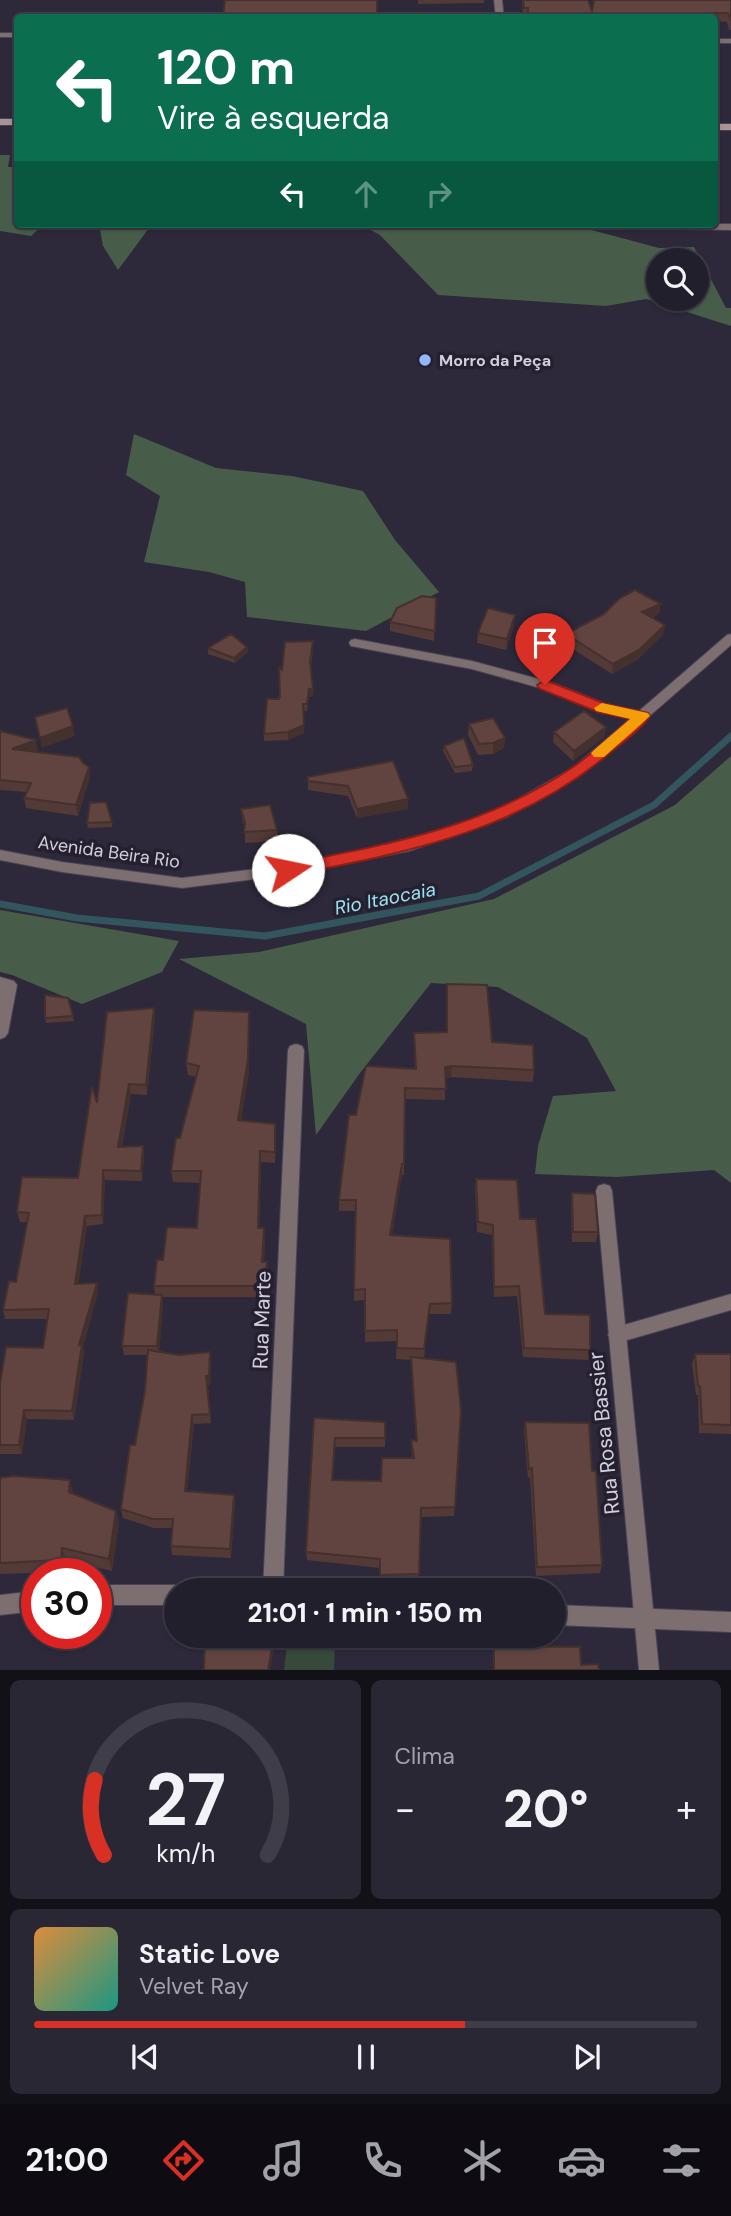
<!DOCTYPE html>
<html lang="pt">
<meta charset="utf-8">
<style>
body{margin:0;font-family:"DM Sans",sans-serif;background:#2a2734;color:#f1f3f6;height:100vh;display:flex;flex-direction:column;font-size:26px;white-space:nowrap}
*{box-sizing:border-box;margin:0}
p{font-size:23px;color:#a2a2a9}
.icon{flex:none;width:38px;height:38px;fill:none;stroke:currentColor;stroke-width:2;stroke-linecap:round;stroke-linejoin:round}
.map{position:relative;height:1670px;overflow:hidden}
.side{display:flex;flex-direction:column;gap:10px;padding:10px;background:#131118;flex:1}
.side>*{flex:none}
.hud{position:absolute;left:14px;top:14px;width:704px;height:214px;border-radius:7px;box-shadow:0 2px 5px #0004,0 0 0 2px #3f3d48;background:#0b6e4f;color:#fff;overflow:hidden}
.fabs{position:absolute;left:646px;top:248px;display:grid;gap:14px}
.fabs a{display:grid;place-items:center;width:63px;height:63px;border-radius:50%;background:#221f2c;box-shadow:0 2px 5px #0004,0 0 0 2px #3f3d48;font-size:35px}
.speed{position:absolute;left:21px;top:1558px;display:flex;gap:14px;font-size:35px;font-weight:700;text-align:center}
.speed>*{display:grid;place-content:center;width:91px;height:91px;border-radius:50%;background:#221f2c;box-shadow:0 2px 5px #0004,0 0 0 2px #3f3d48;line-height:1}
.speed .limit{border:10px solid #d22;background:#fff;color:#111}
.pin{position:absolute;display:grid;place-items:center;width:60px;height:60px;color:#fff;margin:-72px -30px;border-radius:50% 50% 50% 0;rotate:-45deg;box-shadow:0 0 7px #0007}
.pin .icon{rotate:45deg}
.me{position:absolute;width:77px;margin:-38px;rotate:79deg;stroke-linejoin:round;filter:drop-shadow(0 0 5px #0008)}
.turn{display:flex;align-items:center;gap:24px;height:147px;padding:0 28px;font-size:32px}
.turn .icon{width:91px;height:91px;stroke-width:2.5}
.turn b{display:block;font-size:49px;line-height:60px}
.lanes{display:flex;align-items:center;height:66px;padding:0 28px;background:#0003;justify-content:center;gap:35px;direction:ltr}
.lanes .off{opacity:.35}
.big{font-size:52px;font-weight:800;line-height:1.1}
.side .widget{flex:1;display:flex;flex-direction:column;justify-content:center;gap:10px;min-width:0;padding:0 24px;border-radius:10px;background:#2a2734}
.side .dial{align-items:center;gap:0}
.dial svg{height:182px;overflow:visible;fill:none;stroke:#3f3d48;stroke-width:7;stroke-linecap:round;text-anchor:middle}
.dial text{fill:#f1f3f6;stroke:none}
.song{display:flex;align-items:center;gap:21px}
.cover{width:84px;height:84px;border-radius:10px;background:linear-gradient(135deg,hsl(30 70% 55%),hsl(170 70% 35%))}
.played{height:7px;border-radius:4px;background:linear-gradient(90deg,#d93025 65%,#3f3d48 65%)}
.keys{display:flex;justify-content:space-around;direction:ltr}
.heat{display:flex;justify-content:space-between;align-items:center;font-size:38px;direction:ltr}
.side .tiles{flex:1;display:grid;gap:10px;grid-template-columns:1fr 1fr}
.widget:last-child{grid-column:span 2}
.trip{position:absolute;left:164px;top:1578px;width:402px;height:70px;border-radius:35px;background:#221f2c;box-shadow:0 2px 5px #0004,0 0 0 2px #3f3d48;font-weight:800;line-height:70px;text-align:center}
.menu{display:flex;height:112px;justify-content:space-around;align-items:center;background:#0e0c12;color:#a2a2a9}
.menu .icon{width:49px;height:49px}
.menu .current{color:#d93025}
.menu b{font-size:32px;color:#f1f3f6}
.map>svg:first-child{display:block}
.green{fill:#374a39}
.forest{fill:#475d49;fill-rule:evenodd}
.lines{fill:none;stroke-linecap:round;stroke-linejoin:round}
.stream{stroke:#33555d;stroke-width:7}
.minor-casing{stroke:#484455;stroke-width:2}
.tertiary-casing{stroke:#484455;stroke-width:2}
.secondary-casing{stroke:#484455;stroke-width:2}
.minor{fill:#7d6e70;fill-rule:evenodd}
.tertiary{fill:#7d6e70;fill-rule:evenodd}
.secondary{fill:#aa9396;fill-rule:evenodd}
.wall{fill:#533a37}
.shaded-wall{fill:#44302d}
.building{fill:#614440;stroke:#44302d;stroke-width:2}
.route{fill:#d93025;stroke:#8d1f18;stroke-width:2}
.slow{fill:#f59e0b}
.poi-dot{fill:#92b7fd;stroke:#242030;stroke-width:2.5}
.labels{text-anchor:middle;stroke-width:7;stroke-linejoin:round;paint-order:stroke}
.far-poi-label{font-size:16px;font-weight:bold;fill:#d3d0dc;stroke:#242030;text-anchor:start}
.street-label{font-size:18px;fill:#d3d0dc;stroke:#242030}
.water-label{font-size:19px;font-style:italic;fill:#9de2f2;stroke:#242030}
.near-street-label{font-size:21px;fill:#d3d0dc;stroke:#242030}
</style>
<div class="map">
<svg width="731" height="1670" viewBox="0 0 731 1670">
<rect width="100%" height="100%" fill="#2d293b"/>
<!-- green -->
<path class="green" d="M287,1645L335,1646L334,1670H284Z"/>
<!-- forest -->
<path class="forest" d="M0,155H10L8,167H17L18,224H44L31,236L0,231Z
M99,224H152L118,270L103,246Z
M359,224H569L659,248L694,247L726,308H731V326L646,299L606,306L438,295L380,235ZM658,261H696V299H658Z
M134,434L216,468L292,476L363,491L395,540L439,592L366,631L247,617L245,582L209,572L144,562L160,496L126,475Z
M731,756V1183L714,1170L617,1177L535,1174L538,1146L553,1096L616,1091L587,1038L552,1017L498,987L431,983L360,1073L316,1135L306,1024L179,959L259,952L494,899L675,805Z
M0,910L179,941L162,972L82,1004L12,975L0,972Z"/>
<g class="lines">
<!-- stream -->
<path class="stream" d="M0,904L77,918L265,936L479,896L654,805L731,736"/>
<!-- minor casing -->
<g class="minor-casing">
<path id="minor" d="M494,0H502L504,18H496Z
M0,33H18V37H0Z
M714,39H731V43H714Z
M622,224H731V230L626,228Z
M731,634V645L584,773L507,817L409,851L288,875L182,888L62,872L0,860V850L62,862L182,878L288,865L408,841L497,811L574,767L631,718L598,711L540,688L472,669L351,646L349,643L351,640L355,639L472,661L550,682L606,704L639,711L727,635Z
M0,977L14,981L17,985L8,1033L5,1037L0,1039Z
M296,1044L302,1046L304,1050L283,1591H263L288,1050L290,1046Z
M731,1294V1310L617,1343L611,1341L608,1335L611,1329L617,1327Z
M96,1585H177L185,1591H177V1605H96Z
M37,1591V1611L0,1615V1595Z
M555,1605L731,1612V1632L555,1625Z"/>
</g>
<!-- tertiary casing -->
<g class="tertiary-casing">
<path id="tertiary" d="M604,1184L610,1186L612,1191L659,1670H639L596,1191L598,1186Z"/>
</g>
<!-- secondary casing -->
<g class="secondary-casing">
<path id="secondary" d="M0,119H18V125H0Z
M714,124H731V130H714Z"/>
</g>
<!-- minor -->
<use href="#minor" class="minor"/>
<!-- tertiary -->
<use href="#tertiary" class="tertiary"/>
<!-- secondary -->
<use href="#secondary" class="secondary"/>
</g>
<!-- wall -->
<path class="wall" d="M377,0V18H223Z
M418,0H484V3L418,4Z
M522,0H588L592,11L731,0V30H729L727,22L714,21V18H527V17L523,16Z
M436,598L434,641L390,631V622Z
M659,614L651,618L665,625L663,635L637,660L612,674L565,644L566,634Z
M514,625L506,650L477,643L478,633Z
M247,647L248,652L235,663L208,654V648Z
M313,649L311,666L313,696L309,697L307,711H304V733L288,740L264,741V734L280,696L282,670Z
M469,724L505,738L504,748L493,754L478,755L468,735Z
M606,727L604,737L573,761L553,742L554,732Z
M0,731L38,750L34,751L83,763L89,767L90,777L78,816L26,808L24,798L27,792L0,790Z
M444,746L473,765L472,771L455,773L443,751Z
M393,761L408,809L357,818L348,796L308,790V777Z
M241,809L277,830L278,841L245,843V828L242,819Z
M112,822V827L88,828L87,823Z
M447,984L492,1042L534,1070L533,1082L451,1077L445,1079V1100L405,1099L404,1175H402L392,1235L452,1303L451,1314H429L424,1358L461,1410L454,1516L421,1517L418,1582L380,1583V1568L307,1560L306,1552L314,1418L385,1422V1447H335L333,1480L381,1481L412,1458L411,1440L416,1441L411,1360L396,1359L397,1341L365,1342V1300L354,1301L355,1211H339V1200L356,1115L415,1069L414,1033L446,1032Z
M68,998L74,1021L46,1023L45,1018Z
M154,1008L155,1018L147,1095L131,1094L122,1147L143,1146L144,1156L142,1181L105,1180L103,1224L87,1226L78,1284L97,1283L98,1292L83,1347L84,1353L74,1420L27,1419L22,1454H0V1384L43,1348L48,1319H5L3,1310L16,1282L27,1222H20L17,1212L78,1178L97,1103Z
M249,1012V1071L241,1121L276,1136L275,1163L261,1162L259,1228H264L265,1240L264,1262H267L268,1273L265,1297H162L163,1304L159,1352L211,1362L210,1385L208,1386L211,1423L194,1424L187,1491L234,1495L235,1503L231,1558L172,1555L171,1546L172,1528H154L123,1518L121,1509L135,1445L145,1390L147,1355H124L122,1346L155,1294L154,1286L163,1260L197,1228L200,1183L173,1182L171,1171L196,1077L188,1075L186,1063Z
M476,1179L520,1219L545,1314L590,1350L588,1360L523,1357L517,1296L494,1297L492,1235L477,1232L475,1189Z
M572,1193L598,1232L596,1242H572L571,1203Z
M695,1354H731V1434L699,1433L698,1395H696L692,1364Z
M525,1422L592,1471L602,1565L600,1573L536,1576L530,1477L528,1478L524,1431Z
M0,1478L73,1492V1494L119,1522L112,1571L66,1560L64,1572L0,1574Z"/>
<!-- shaded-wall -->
<path class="shaded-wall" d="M661,604L659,614L640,622L642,612Z
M515,615L514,625L506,650L507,639Z
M665,625L663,635L637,660L612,674L613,664Z
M247,647L248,652L235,663L234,658Z
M309,689H313V696L309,697L307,711Z
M304,725V733L288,740V732Z
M73,726L75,736L42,748L40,738Z
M606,727L604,737L573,761L574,751Z
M505,738L504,748L493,754V743Z
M36,740L38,750L14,759L12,749Z
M89,767L90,777L78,816L76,805Z
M408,799V809L357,818V809Z
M154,1008L155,1018L147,1095L146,1085Z
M249,1012V1071L239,1132L238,1120Z
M452,1066L451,1077L445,1079V1067Z
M129,1084L131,1094L120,1157L118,1147Z
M143,1146L144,1156L142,1181L141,1171Z
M260,1151L261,1162L259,1239L258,1228Z
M402,1164V1175L390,1246V1235Z
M103,1170L105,1180L103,1224L102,1215Z
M85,1216L87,1226L77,1294L75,1284Z
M264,1228L265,1240L263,1273L262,1262Z
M267,1262L268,1273L265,1297L264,1286Z
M97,1283L98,1292L83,1347L84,1353L74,1420L72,1411L79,1345Z
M162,1295L163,1304L159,1356L157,1346Z
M210,1352L211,1362L210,1385L208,1386L211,1423L206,1376Z
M24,1410L27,1419L22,1454L19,1445Z
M192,1415L194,1424L186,1500L185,1491Z
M70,1480L73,1492L72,1504L69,1492Z
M234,1495L235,1503L231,1558L230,1549Z
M116,1511L119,1522L112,1571L109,1559Z
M62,1548L66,1560L64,1572L61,1560Z
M274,1636H276V1639L270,1670H268Z"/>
<!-- building -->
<path class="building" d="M225,0H377V15L223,17Z
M523,0H588L592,11L594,0H731V21L728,13H659V18H640V16L528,18V8H524Z
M635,590L661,604L642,612L665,625L639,650L613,664L566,634L604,614L619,599Z
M422,596L436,598L435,631L390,622L397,608Z
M488,608L515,615L507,639L478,633Z
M231,634L247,647L234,658L208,648Z
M313,641L310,661L313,689H309L307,704H303L304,725L288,732L264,734L267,699H279L280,696L279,668L282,670L285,642Z
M67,708L73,726L40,738L35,717Z
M584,711L606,727L574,751L554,732Z
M493,718L505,738L493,743L479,744L469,724Z
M0,731L36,740L12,749L79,757L83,763L89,767L76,805L24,798L31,783L0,780Z
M464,738L473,765L455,767L444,746Z
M393,761L408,799L357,809L348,786L308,781V777Z
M106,802L112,822L87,823L90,803Z
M270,805L277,830L244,832L245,823L241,809Z
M447,984L487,985L492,1042L533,1045L534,1070L452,1066L445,1067L446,1089L405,1088L404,1164H402L390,1235L450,1239L452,1303L430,1304L424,1349L397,1348V1330L365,1331V1289L354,1290L356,1200H339L349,1115H356L366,1066L416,1069L414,1033L447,1032Z
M45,995L68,998L73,1016L45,1018Z
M154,1008L146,1085L129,1084L118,1147L143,1146L141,1171L103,1170L102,1215L85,1216L75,1284L97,1283L79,1345L82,1344L72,1411L24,1410L19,1445H0V1384L6,1347L43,1348L49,1309L3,1310L9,1281L16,1282L29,1213L17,1212L22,1177L78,1178L92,1086L97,1103L107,1012Z
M194,1010L249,1012L248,1059L238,1120L275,1124V1152L260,1151L258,1228H264L262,1262H267L264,1286H154L157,1260H163L167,1227L197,1228L201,1171H171L176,1138H180L199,1066L186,1063Z
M476,1179L517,1180L520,1219H536L545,1314L590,1315V1350L524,1348L519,1286L494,1287L493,1225L478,1222Z
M572,1193L595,1194L598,1232H573Z
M128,1293L162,1295L157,1346H122Z
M148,1350L179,1355L210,1352L209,1376H206L210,1414L192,1415L185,1491L234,1495L230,1549L171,1546L173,1519H152L121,1509L130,1445H135L145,1390Z
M695,1354H731V1425L702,1424L700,1386H698Z
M411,1357L456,1362L461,1410L455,1507L421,1508L419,1574L380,1575V1559L306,1552L314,1418L385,1422V1438H335L332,1480L381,1481L382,1458H414L411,1440L417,1441Z
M525,1422L589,1423L592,1471H596L602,1565L537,1567L532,1468L529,1469Z
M13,1476L70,1480L69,1492L116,1511L109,1559L62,1548L61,1560L0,1563V1478Z
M205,1636H274L268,1670H204Z
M494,1646L580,1647L581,1665L598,1664L599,1670H494Z"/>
<!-- route -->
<path class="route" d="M545,680L606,704L648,713L650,716C641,730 624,741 611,752C516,833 406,852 288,876L282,874L279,870L282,866L288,864C390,844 485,827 573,767C593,753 612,735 630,719L598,712L540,689L537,685Z"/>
<!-- slow -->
<path class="slow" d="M602,703L648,713L650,716L604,757H594L591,753L594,750L630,719L596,711L594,708Z"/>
<!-- markers -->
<circle class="poi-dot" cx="425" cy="360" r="7"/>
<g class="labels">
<!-- far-poi labels -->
<g class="far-poi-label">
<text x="439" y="366">Morro da Peça</text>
</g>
<!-- street labels -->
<g class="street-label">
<text transform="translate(109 852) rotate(8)" y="6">Avenida Beira Rio</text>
</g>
<!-- water labels -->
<g class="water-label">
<text transform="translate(385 898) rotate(-11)" y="7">Rio Itaocaia</text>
</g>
<!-- near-street labels -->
<g class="near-street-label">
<text transform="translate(262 1320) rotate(-88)" y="7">Rua Marte</text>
<text transform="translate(604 1433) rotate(-96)" y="7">Rua Rosa Bassier</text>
</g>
</g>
</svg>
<div class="fabs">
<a><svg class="icon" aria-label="search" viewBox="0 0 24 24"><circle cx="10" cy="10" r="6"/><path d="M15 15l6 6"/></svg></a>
</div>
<div class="speed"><div class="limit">30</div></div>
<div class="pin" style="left:545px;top:685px;background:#d93025"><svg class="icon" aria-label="arrive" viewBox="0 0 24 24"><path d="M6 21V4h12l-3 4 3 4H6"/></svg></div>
<svg class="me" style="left:288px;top:870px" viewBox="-20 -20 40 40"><circle r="19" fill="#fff"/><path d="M0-13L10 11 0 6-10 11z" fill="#d93025"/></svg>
<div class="trip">21:01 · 1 min · 150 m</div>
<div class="hud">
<div class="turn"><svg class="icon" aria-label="left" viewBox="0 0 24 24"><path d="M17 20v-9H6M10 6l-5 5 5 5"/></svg><div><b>120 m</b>Vire à esquerda</div></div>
<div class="lanes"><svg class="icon" aria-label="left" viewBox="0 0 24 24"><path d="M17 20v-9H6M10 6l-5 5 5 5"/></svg><svg class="icon off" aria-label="ahead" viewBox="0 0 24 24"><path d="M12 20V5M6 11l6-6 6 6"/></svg><svg class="icon off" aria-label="right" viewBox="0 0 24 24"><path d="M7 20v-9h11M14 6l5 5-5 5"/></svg></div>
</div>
</div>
<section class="side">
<div class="tiles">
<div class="widget dial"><svg viewBox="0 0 100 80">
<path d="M14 69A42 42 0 1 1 86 69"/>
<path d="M14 69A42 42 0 0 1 10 36" stroke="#d93025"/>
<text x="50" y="56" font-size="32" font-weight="700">27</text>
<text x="50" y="72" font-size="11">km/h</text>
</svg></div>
<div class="widget"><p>Clima</p>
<div class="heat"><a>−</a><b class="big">20°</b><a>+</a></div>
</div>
<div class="widget">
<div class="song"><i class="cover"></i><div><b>Static Love</b><p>Velvet Ray</p></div></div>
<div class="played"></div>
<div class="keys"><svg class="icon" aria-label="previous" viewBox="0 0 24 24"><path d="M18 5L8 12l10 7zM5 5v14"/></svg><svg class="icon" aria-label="pause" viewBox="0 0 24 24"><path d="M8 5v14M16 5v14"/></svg><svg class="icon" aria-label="next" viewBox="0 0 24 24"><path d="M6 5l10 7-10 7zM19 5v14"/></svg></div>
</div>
</div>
</section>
<nav class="menu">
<b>21:00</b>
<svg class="icon current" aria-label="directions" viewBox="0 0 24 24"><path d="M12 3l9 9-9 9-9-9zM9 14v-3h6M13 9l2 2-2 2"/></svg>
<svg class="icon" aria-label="music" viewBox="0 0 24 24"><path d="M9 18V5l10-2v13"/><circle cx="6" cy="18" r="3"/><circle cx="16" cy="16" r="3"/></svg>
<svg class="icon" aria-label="phone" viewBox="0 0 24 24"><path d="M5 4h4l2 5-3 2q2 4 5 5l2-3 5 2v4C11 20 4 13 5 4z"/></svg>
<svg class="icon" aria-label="climate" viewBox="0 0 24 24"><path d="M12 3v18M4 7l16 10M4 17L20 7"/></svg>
<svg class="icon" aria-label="car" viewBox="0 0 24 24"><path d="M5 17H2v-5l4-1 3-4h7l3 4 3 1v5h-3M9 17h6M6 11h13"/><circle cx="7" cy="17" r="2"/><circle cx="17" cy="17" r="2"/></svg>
<svg class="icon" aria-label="filters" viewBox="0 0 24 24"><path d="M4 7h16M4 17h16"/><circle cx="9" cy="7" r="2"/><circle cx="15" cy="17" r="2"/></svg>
</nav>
